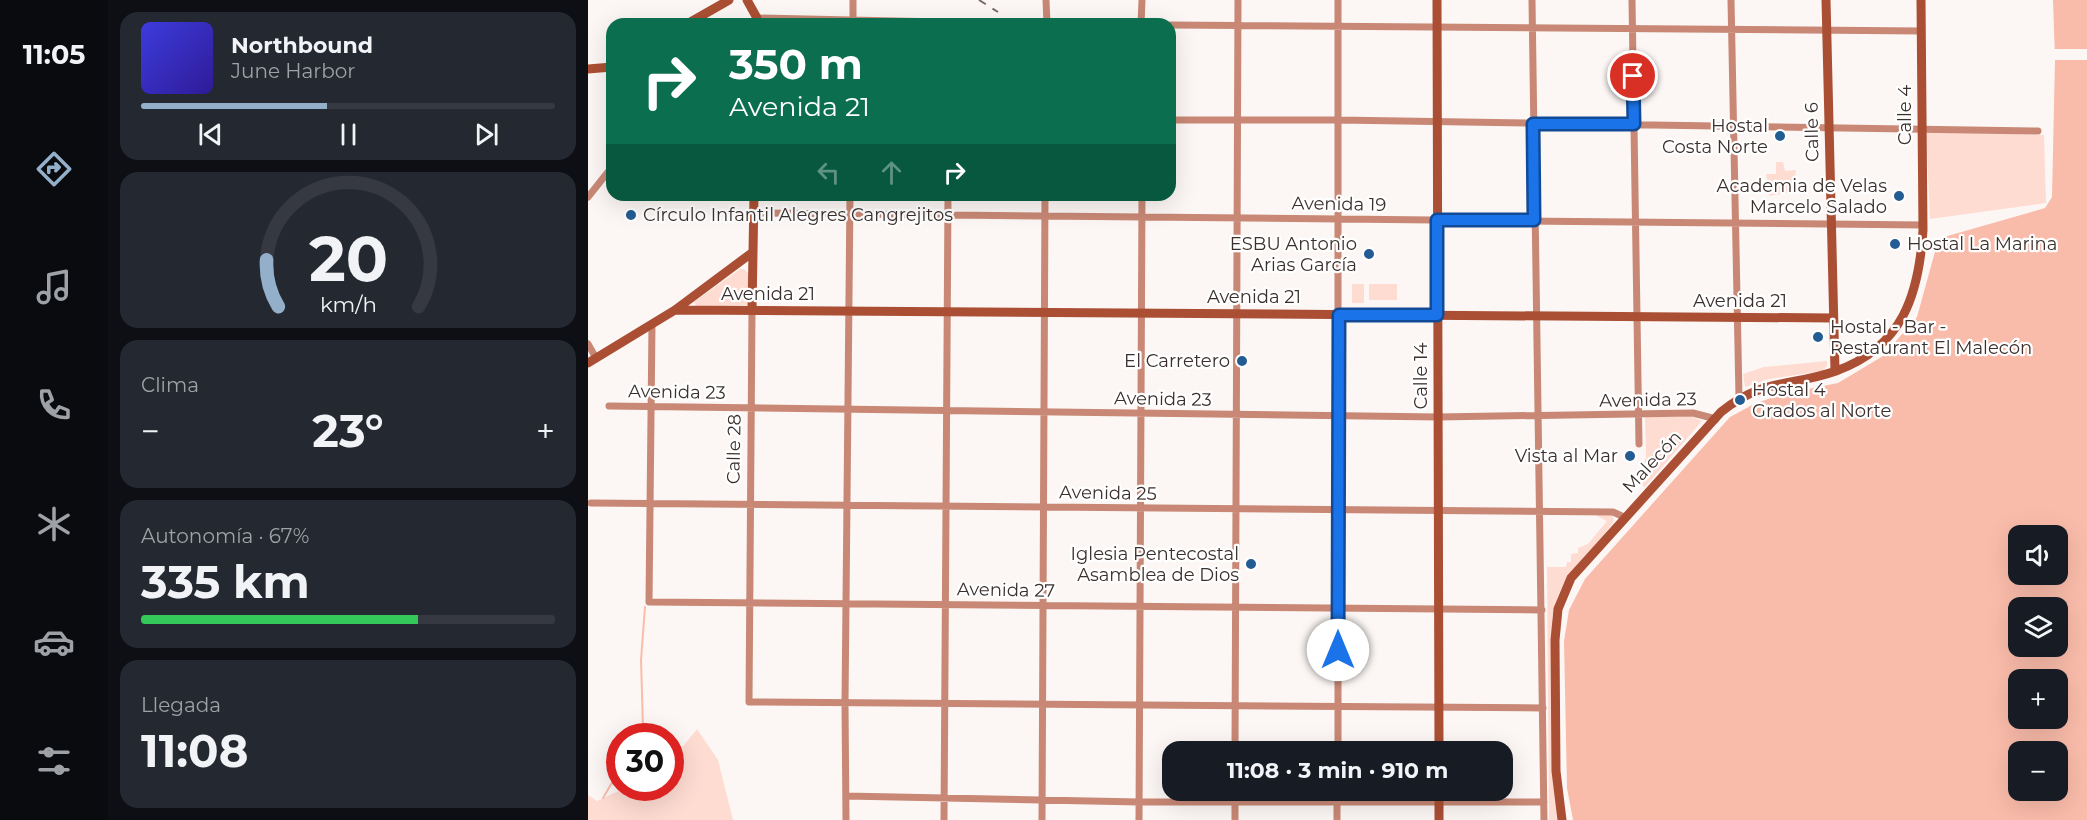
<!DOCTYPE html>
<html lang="es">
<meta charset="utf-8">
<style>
body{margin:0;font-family:Montserrat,sans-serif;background:#242831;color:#f1f3f6;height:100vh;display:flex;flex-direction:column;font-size:22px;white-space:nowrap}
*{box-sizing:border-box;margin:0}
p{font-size:20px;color:#9ea1a6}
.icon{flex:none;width:33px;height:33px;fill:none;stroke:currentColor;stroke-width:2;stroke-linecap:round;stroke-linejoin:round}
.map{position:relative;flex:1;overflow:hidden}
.drawer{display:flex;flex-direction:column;gap:12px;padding:12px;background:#0d0f14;width:480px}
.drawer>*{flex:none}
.banner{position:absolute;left:18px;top:18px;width:570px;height:183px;border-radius:18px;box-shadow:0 6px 24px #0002;background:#0b6e4f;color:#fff;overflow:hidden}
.controls{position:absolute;left:1420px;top:525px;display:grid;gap:12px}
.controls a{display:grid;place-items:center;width:60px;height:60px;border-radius:12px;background:#171b24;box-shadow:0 6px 24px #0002;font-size:30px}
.speed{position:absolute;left:18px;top:723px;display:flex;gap:12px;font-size:30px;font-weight:700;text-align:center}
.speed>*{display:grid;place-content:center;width:78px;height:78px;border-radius:50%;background:#171b24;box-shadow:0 6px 24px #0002;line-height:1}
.speed .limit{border:9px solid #d22;background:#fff;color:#111}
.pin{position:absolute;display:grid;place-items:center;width:51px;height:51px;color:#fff;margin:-26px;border:3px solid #fff;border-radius:50%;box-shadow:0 2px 6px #0007}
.me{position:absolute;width:66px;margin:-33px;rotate:0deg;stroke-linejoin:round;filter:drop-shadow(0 0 4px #0008)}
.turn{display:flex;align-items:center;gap:21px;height:126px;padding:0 24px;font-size:27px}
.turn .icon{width:78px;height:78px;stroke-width:2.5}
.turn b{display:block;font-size:42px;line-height:51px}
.lanes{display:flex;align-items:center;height:57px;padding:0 24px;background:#0003;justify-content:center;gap:30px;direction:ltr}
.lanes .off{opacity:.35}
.big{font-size:45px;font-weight:700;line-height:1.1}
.drawer .widget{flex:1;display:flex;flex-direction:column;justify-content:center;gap:9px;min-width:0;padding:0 21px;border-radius:18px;background:#242831}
.drawer .dial{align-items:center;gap:0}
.dial svg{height:156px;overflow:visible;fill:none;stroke:#363941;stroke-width:7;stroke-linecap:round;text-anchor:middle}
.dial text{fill:#f1f3f6;stroke:none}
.song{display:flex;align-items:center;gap:18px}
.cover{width:72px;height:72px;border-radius:9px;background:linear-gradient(135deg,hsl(240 70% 55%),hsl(250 70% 35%))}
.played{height:6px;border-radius:3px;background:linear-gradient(90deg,#94afc9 45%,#363941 45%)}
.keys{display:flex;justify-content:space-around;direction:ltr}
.heat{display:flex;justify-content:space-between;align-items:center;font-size:33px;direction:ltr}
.charge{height:9px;border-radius:4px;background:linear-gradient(90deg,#34c759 67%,#363941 0)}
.trip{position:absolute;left:574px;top:741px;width:351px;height:60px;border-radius:18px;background:#171b24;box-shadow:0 6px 24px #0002;font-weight:700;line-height:60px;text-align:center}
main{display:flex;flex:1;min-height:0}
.tabs{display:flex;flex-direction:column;width:108px;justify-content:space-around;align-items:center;background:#090b0e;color:#9ea1a6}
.tabs .icon{width:42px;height:42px}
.tabs .active{color:#94afc9}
.tabs b{font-size:27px;color:#f1f3f6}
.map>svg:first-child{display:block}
.green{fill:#fedcd2}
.water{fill:#fabcaa;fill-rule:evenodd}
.pier{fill:#fcf7f5}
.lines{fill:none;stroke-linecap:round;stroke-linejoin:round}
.stream{stroke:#fabcaa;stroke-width:2}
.street{stroke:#c88875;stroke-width:7}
.secondary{stroke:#aa4f34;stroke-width:9}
.rail{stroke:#746b68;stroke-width:2;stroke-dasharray:8 8;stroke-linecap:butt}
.route-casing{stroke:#114b97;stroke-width:15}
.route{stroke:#1a73e8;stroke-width:10}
.poi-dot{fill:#235c93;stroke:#fff;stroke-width:2}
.labels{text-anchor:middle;stroke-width:4.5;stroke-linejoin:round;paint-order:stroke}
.street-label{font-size:18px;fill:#3b302d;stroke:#fff}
.poi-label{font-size:18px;fill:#3b302d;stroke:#fff;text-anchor:end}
</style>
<main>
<nav class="tabs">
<b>11:05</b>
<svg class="icon active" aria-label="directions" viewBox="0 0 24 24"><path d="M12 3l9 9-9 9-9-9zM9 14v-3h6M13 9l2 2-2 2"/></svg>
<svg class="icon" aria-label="music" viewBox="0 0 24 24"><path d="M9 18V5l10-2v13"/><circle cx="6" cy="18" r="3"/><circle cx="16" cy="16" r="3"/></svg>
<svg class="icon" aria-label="phone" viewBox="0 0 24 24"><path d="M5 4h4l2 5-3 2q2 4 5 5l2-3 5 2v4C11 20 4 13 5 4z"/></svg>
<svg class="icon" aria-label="climate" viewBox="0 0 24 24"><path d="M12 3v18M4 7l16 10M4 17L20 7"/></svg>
<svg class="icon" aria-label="car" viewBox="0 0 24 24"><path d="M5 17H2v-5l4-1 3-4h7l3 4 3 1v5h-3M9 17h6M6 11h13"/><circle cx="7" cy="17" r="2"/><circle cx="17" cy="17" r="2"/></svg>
<svg class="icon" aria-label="filters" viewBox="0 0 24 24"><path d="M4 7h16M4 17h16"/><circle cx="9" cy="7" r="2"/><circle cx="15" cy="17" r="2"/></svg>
</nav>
<section class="drawer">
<div class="widget">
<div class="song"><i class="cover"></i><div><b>Northbound</b><p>June Harbor</p></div></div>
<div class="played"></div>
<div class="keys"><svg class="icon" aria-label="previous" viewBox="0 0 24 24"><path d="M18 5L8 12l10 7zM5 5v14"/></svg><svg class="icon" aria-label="pause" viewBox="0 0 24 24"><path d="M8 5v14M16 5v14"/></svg><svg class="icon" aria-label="next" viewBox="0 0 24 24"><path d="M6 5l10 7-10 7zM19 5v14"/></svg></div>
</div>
<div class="widget dial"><svg viewBox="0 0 100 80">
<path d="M14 69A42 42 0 1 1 86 69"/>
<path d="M14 69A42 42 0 0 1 8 45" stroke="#94afc9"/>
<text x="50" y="56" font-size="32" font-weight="700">20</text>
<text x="50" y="72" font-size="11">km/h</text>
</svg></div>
<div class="widget"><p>Clima</p>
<div class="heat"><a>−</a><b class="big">23°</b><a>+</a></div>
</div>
<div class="widget"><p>Autonomía · 67%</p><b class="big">335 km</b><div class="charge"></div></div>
<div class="widget"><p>Llegada</p><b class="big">11:08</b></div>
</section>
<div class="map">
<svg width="1499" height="820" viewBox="0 0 1499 820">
<rect width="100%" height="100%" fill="#fcf7f5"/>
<!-- green -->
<path class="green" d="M1338,131L1456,135L1458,203L1342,219Z
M1188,162H1195L1197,171L1208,170L1205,192L1181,196L1178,174H1188Z
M152,269H156L160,273V305L108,306L106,302Z
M764,284H776V303H764Z
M781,284H809V300H781Z
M1239,361V366L1234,371L1181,379L1157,387L1155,374L1176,367Z
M1057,417H1105L1114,421L1057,487L1049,483L1058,457Z
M1010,513L1025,515L1026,521C1001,558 973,569 964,618V753L969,820H961L959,567H978L979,562H983V554L990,553V548L1000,544L1019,521L1009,516Z
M109,729L130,760L145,820H0V795L9,801L37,788H82L83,761Z"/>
<!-- water -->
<path class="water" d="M1465,0H1499V820H985L979,788L976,641L981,610L997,579L1142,417L1166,404L1194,394L1250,383L1295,356L1329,317L1348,248L1356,237L1457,208L1464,197L1467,59ZM1431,536H1470V574H1431ZM1431,608H1470V646H1431ZM1431,680H1470V718H1431ZM1431,752H1470V790H1431Z"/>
<!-- pier -->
<path class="pier" d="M1464,49H1499V60H1464Z"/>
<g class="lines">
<!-- stream -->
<path class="stream" d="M57,607L53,660L55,727L60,736
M15,798L32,769"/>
<!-- street -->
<path class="street" d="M458,0L459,24
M944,0L956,820
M1044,0L1051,444
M1143,0L1151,397
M169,18L436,24
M265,21V0
M553,24L554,0
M582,25L1333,31
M582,120H751L1450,131
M0,197L24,167
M166,213L1335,225
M164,310L161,702L955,708
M64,324L61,602L954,610
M0,344L8,358
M21,406L850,417L1105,413L1128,419
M3,503L1025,512L1036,517
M647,752L650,0
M750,752V0
M258,796L551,802H956
M258,820L257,703L262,195
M356,820L360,195
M454,820L457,195
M551,820L554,195
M647,820V790
M749,820V790"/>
<!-- secondary -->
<path class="secondary" d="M159,0L169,18V24
M849,0L851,752
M1238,0L1247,371
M99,24L141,0
M0,69L24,67
M87,310L1245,318
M164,310L166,195
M0,363L87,310L165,252
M851,790V820
M974,820L968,771L967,640L970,609L983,578L1133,412C1174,378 1203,387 1248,371C1315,347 1331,294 1335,230L1333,0"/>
<!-- rail -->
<path class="rail" d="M391,0L410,12"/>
</g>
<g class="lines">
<!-- route casing -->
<g class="route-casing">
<path id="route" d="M750,650L751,315H849V220H946L945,124H1046L1045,76"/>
</g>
<!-- route -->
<use href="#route" class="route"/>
</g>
<!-- markers -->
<g class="poi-dot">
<circle cx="1192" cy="136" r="6"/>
<circle cx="1311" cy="196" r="6"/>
<circle cx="43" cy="215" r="6"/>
<circle cx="1307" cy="244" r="6"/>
<circle cx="781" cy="254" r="6"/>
<circle cx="1230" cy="337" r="6"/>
<circle cx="654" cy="361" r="6"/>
<circle cx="1152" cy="400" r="6"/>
<circle cx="1042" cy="456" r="6"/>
<circle cx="663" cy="564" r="6"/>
</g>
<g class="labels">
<!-- street labels -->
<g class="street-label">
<text transform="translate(1317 115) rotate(-90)" y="6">Calle 4</text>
<text transform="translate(1224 132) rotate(-91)" y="6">Calle 6</text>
<text transform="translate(751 204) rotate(1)" y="6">Avenida 19</text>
<text x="180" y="300">Avenida 21</text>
<text x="666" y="303">Avenida 21</text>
<text x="1152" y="307">Avenida 21</text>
<text transform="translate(833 376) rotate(-90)" y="6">Calle 14</text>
<text transform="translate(89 392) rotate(1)" y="6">Avenida 23</text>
<text transform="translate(575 399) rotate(1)" y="6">Avenida 23</text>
<text transform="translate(1060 400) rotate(-1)" y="6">Avenida 23</text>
<text transform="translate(146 449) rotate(-89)" y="6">Calle 28</text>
<text transform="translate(1064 462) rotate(-47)" y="6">Malecón</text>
<text transform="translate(520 493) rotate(1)" y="6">Avenida 25</text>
<text transform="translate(418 590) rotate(1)" y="6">Avenida 27</text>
</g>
<!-- poi labels -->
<g class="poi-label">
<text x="1180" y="132">Hostal<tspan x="1180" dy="21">Costa Norte</tspan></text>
<text x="1299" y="192">Academia de Velas<tspan x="1299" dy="21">Marcelo Salado</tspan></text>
<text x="55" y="221" text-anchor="start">Círculo Infantil Alegres Cangrejitos</text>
<text x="769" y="250">ESBU Antonio<tspan x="769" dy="21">Arias García</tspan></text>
<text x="1319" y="250" text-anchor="start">Hostal La Marina</text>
<text x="1242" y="333" text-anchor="start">Hostal - Bar -<tspan x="1242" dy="21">Restaurant El Malecón</tspan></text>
<text x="642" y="367">El Carretero</text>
<text x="1164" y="396" text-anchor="start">Hostal 4<tspan x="1164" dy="21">Grados al Norte</tspan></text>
<text x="1030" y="462">Vista al Mar</text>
<text x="651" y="560">Iglesia Pentecostal<tspan x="651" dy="21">Asamblea de Dios</tspan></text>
</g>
</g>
</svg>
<div class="controls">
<a><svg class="icon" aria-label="sound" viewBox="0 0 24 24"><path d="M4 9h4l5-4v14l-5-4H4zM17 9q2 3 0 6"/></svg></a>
<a><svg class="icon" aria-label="layers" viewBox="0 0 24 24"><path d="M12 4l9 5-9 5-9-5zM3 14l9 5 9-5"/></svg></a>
<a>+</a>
<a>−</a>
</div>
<div class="speed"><div class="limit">30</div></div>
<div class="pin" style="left:1045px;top:76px;background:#d93025"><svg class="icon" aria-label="arrive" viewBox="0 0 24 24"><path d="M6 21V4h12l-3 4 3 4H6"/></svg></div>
<svg class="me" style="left:750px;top:650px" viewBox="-20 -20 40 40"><circle r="19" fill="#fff"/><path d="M0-13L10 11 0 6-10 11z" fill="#1a73e8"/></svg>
<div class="trip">11:08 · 3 min · 910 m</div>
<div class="banner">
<div class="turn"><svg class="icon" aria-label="right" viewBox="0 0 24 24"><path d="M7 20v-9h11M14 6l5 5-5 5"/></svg><div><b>350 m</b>Avenida 21</div></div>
<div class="lanes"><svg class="icon off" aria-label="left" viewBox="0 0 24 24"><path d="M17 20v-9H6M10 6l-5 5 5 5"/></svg><svg class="icon off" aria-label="ahead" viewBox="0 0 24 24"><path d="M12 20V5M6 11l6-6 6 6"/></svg><svg class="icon" aria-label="right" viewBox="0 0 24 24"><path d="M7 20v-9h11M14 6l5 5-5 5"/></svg></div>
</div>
</div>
</main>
